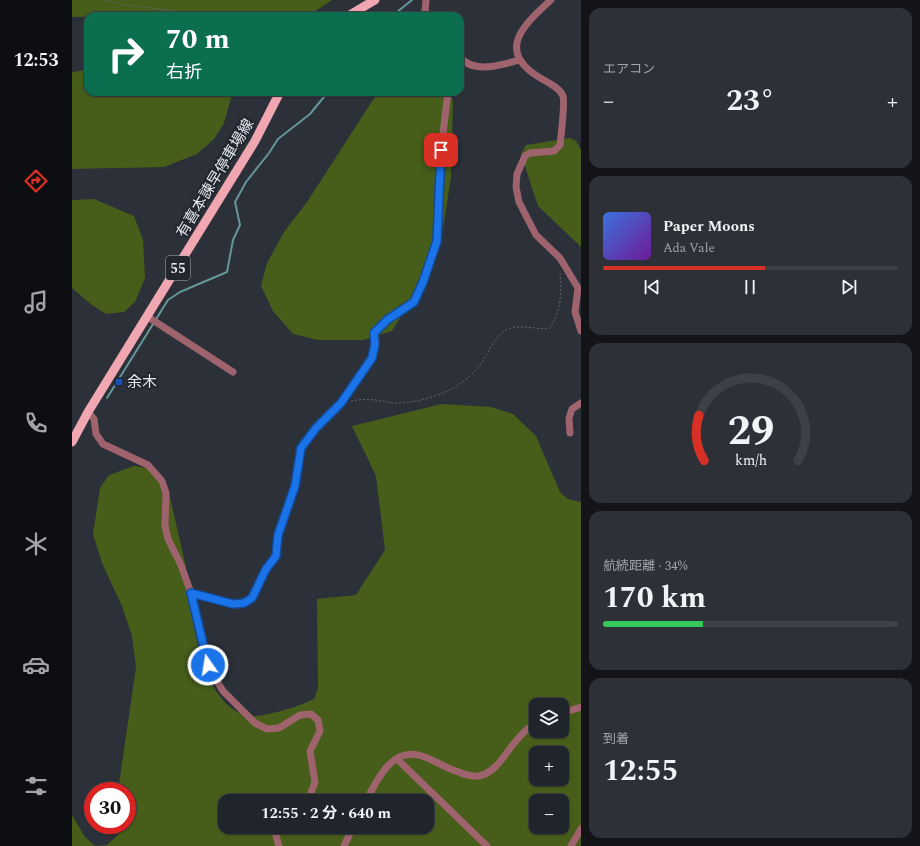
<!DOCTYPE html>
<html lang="ja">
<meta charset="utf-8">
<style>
body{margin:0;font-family:Spectral,"Noto Sans JP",serif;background:#2d3037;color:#f1f3f6;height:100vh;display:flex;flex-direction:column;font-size:15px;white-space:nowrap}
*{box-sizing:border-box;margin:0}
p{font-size:13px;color:#a2a4a9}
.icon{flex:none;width:22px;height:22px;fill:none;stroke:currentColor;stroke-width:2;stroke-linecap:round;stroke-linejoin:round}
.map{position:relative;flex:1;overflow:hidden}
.sheet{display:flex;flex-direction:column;gap:8px;padding:8px;background:#121418;width:339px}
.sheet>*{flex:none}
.banner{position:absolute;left:12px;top:12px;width:380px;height:84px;border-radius:12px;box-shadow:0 1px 3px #0004,0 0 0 1px #3d4147;background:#0b6e4f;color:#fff;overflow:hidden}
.controls{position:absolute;left:457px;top:698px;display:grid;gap:8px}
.controls a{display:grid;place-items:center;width:40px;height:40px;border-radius:8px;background:#20242b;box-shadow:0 1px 3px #0004,0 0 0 1px #3d4147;font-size:20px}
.speed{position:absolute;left:12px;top:782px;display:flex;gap:8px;font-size:20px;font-weight:700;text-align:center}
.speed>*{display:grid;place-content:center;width:52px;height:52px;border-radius:50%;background:#20242b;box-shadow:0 1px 3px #0004,0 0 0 1px #3d4147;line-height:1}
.speed .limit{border:6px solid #d22;background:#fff;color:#111}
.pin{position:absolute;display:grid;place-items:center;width:34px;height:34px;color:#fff;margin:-17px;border-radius:8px;box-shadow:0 2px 6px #0006}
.me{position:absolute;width:44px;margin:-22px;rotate:347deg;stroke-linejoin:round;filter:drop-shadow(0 0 3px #0008)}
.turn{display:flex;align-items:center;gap:14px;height:84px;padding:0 16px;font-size:18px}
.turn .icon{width:52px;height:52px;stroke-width:2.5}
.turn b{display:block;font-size:28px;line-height:34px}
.big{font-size:30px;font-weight:700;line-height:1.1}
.sheet .widget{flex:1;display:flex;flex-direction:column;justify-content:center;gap:6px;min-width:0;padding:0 14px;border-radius:12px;background:#2d3037}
.sheet .dial{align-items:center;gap:0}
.dial svg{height:104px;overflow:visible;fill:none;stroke:#3d4147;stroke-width:7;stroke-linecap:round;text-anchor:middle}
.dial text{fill:#f1f3f6;stroke:none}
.song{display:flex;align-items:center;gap:12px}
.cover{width:48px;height:48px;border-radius:6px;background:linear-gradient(135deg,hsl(220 70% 55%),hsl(280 70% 35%))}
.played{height:4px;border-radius:2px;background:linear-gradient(90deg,#d93025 55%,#3d4147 55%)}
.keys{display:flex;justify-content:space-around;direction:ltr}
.heat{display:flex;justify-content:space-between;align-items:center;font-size:22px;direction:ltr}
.charge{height:6px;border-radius:3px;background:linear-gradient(90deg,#34c759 34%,#3d4147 0)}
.trip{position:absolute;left:146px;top:794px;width:216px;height:40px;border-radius:12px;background:#20242b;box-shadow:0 1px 3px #0004,0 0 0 1px #3d4147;font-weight:700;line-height:40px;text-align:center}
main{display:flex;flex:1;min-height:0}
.tabs{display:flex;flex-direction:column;width:72px;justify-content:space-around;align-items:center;background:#0d0e11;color:#a2a4a9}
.tabs .icon{width:28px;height:28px}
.tabs .selected{color:#d93025}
.tabs b{font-size:18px;color:#f1f3f6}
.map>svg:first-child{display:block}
.green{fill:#465e1a;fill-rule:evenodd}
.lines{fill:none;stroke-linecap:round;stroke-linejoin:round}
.stream{stroke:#66969a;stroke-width:2}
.path{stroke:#636870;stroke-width:1;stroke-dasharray:2 2;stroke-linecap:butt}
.minor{stroke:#9f636d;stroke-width:7}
.major{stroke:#f1a7b2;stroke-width:9}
.route-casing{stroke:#114b97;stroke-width:10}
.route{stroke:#1a73e8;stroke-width:7}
.transit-dot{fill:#1a4fb4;stroke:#21262f;stroke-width:1.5}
.labels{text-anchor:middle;stroke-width:4;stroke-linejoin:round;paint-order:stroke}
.shield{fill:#21262f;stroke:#aaaeb5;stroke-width:1}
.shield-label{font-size:14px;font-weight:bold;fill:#e5e8ee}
.street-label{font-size:15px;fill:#e5e8ee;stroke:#21262f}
.poi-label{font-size:15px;fill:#e5e8ee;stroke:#21262f;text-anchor:start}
</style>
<main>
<nav class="tabs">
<b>12:53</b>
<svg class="icon selected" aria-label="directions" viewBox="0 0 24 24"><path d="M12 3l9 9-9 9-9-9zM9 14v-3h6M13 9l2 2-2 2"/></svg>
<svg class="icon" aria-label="music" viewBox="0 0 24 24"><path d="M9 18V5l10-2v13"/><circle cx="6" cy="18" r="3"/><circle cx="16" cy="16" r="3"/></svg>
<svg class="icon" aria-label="phone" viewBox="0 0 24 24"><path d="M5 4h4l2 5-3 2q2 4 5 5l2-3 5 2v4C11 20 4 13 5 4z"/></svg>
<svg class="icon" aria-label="climate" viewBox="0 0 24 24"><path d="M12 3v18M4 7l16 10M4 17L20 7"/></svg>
<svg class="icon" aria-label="car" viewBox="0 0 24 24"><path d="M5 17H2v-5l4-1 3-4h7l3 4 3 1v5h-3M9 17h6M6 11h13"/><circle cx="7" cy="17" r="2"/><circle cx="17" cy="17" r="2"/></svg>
<svg class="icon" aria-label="filters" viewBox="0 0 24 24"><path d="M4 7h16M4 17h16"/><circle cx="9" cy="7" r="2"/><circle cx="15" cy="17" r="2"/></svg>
</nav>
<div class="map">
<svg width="509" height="846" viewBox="0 0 509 846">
<rect width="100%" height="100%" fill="#2b3039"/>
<!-- green -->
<path class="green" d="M0,0H260L239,14L232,16H41L0,17Z
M16,70V92H159V98L152,123L142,139L125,154L92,167L0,169V72Z
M306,92H379L381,103L379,177L369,241L341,297L320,331L291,340H246L221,334L201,311L189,286L195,263L212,232L235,202Z
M498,138L504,141L509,150V247L466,206L449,154L454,145Z
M22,199L62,216L71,240L73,278L63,302L52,312L34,314L20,305L0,288V200Z
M370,404L419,407L441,414L464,436L488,492L496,499L509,502V846H0V815L13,837L23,846L35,845L48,833L47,825H55V791H46L64,667L60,636L50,606L30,563L21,534L28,488L37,475L62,466L82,469C85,473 89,477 92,481C98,492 100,507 103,519C106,534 110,548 113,563C120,606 124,697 172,715C185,720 229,706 242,699L246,688L245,599L284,595L313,550L304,476L280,426ZM464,705H490V731H464ZM464,753H490V779H464ZM153,801H355V827H153ZM464,801H490V827H464Z"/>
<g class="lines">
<!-- stream -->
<path class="stream" d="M320,16L340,0
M35,398L96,300L108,292L155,272L161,240L168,225L163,202L174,182L197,153L206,139L238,114L256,92"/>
<!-- path -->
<path class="path" d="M33,0L52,5L119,13L125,16
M279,401C296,398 305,400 321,403C336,404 355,399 369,394C385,387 397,379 408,365C416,355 423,334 436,329C448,324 464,330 478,328C489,311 490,292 488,273"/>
<!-- minor -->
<path class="minor" d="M354,0L353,11L358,16
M479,0C450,26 423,52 470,79C477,83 488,88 491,96C493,103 489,136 488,145L482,151L458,153L453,156L445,174L444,187L447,202L464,235L488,258L506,288L503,312L509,331
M388,57C401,74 430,65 447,60
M76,317L161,372
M16,412L22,419L24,434L31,444L76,465L90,481L94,493L93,526L96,539L109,565L119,593L135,665L151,691L183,723L195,729L207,728L228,715L239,714L246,720L248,731L238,751L243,782L237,798L234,801
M498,433L497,418L500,409L509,403
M119,593L161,604L172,603L180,598L193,569L204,556L205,535L223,486L229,448L259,411L269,403L300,358L303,344L302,333L315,320L342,302L365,241L369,150L376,92
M490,713L509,707
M325,759L415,846
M294,801C305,780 320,746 350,756C362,760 372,767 384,771C391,774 399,777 407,776C425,772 433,753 444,741C450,733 457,728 464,722
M207,846L204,836L208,827
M272,846L281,827
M499,846L509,829"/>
<!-- major -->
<path class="major" d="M276,16L303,0
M0,442L16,412L183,141L208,92"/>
</g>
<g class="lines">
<!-- route casing -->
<g class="route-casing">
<path id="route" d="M136,665L119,593L161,604L172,603L180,598L194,569L204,556L206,535L223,486L229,448L244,428L269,403L300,358L303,344L302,333L315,320L342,302L351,282L365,241L369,150"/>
</g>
<!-- route -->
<use href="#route" class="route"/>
</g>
<!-- markers -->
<rect class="transit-dot" x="43" y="378" width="8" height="8" rx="2"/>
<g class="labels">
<!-- shield labels -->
<rect class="shield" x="94" y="256" width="24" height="24" rx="3"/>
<g class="shield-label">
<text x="106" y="273">55</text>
</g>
<!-- street labels -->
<g class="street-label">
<text transform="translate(143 178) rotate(-59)" y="5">有喜本諫早停車場線</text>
</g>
<!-- poi labels -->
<g class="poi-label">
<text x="55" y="387">余木</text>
</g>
</g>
</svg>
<div class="controls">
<a><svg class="icon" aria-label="layers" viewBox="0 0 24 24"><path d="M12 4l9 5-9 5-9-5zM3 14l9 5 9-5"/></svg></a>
<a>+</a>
<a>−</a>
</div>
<div class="speed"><div class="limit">30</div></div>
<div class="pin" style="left:369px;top:150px;background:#d93025"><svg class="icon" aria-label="arrive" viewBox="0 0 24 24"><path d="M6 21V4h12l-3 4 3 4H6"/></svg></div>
<svg class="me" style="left:136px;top:665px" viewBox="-20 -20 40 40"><circle r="17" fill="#1a73e8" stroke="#fff" stroke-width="3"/><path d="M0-11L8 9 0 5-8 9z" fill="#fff"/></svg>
<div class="trip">12:55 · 2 分 · 640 m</div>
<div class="banner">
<div class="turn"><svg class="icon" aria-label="right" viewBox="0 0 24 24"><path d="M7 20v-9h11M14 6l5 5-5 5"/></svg><div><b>70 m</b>右折</div></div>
</div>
</div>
<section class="sheet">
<div class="widget"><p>エアコン</p>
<div class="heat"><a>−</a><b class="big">23°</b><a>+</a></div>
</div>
<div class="widget">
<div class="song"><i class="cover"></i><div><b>Paper Moons</b><p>Ada Vale</p></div></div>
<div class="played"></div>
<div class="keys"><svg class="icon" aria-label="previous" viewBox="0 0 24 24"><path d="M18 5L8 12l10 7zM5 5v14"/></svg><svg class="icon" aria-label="pause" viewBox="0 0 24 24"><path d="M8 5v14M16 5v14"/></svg><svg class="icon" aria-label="next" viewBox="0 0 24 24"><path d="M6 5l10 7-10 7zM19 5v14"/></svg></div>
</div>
<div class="widget dial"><svg viewBox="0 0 100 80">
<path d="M14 69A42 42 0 1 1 86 69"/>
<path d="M14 69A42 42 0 0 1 10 34" stroke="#d93025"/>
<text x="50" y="56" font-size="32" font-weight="700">29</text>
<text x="50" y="72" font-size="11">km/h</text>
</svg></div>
<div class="widget"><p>航続距離 · 34%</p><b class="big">170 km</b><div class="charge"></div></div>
<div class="widget"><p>到着</p><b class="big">12:55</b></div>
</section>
</main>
